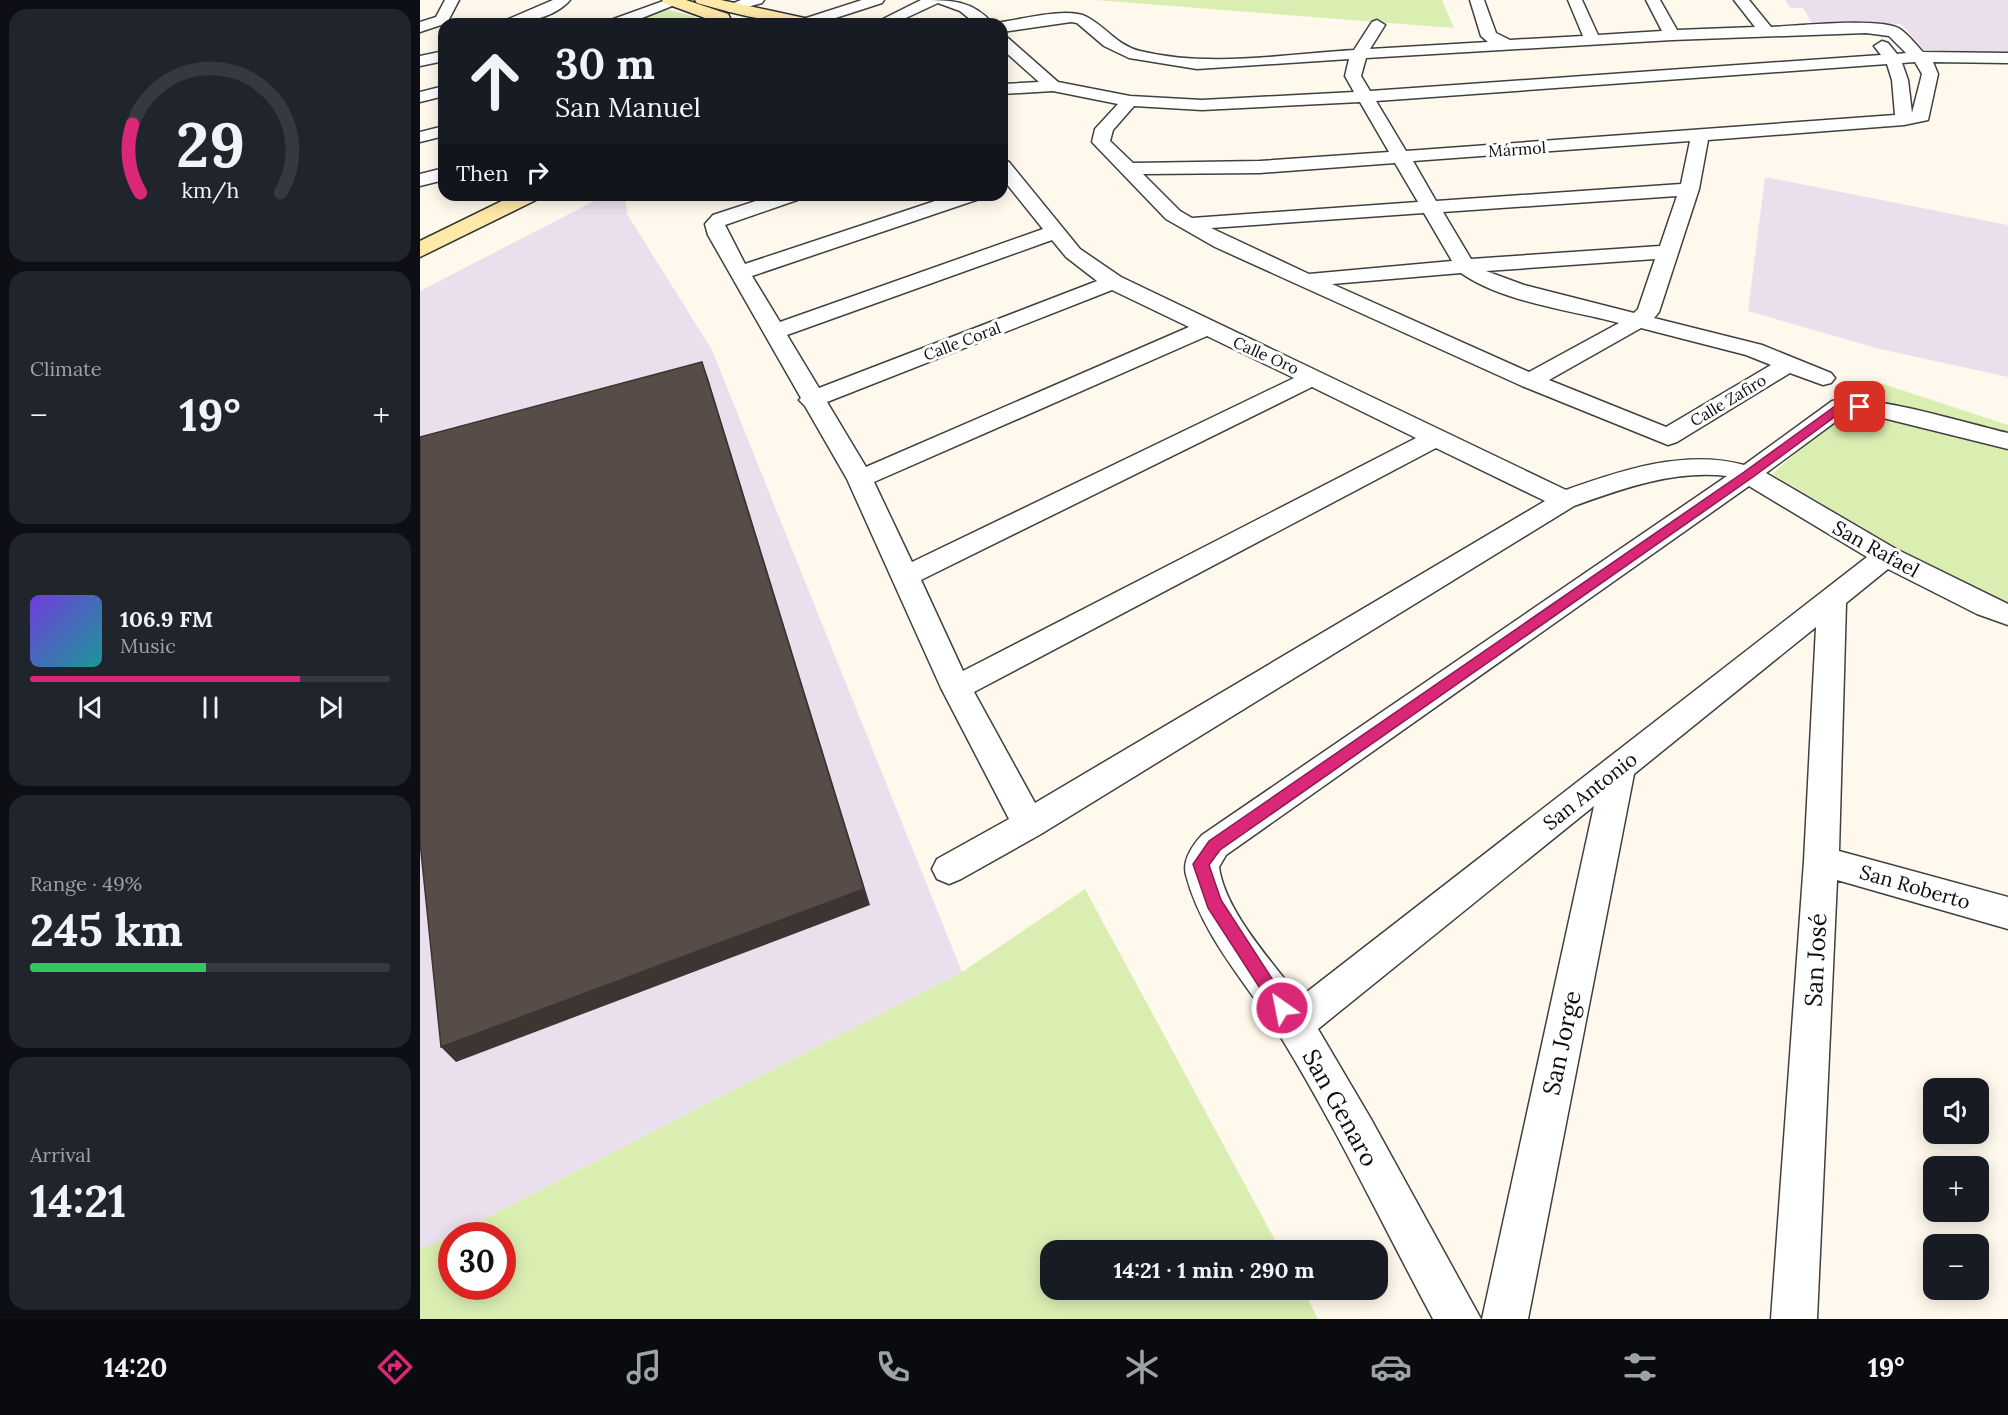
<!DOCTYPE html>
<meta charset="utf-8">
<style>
body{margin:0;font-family:Lora,serif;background:#20242c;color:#f1f3f6;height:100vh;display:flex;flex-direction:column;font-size:22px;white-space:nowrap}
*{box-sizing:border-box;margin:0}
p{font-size:20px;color:#9ea1a6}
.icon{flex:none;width:33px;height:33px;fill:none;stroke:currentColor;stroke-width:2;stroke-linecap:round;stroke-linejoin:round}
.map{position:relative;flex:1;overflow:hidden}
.details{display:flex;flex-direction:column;gap:9px;padding:9px;background:#0d0f14;width:420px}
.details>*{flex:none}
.banner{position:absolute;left:18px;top:18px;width:570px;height:183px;border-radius:18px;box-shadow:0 3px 15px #0003;background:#171b24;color:#f1f3f6;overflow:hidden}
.tools{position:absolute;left:1503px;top:1078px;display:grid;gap:12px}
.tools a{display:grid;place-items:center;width:66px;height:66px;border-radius:12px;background:#171b24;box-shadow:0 3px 15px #0003;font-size:30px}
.speed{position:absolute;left:18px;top:1222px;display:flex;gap:12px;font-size:30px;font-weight:700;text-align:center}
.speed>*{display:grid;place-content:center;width:78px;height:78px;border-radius:50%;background:#171b24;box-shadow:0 3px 15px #0003;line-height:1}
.speed .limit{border:9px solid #d22;background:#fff;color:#111}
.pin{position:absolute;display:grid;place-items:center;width:51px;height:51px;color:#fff;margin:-26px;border-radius:12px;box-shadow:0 3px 9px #0006}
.me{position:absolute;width:66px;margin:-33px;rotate:327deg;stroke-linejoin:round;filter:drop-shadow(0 0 4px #0008)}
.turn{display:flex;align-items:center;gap:21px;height:126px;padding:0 18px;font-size:27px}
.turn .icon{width:78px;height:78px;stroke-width:2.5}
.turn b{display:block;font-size:42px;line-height:51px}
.then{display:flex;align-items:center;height:57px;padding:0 18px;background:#0003;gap:12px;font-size:22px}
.big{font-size:45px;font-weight:700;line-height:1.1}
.details .widget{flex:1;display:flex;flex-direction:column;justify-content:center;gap:9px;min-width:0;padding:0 21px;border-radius:18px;background:#20242c}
.details .dial{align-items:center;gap:0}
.dial svg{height:156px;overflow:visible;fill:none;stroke:#363941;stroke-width:7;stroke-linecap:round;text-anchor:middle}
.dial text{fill:#f1f3f6;stroke:none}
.song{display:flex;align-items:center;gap:18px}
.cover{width:72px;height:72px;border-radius:9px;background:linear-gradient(135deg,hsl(260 70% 55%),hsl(180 70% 35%))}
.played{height:6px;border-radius:3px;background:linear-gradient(90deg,#db2777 75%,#363941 75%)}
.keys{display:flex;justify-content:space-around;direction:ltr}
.heat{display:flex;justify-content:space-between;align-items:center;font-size:33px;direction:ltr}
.charge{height:9px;border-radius:4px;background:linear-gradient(90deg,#34c759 49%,#363941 0)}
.trip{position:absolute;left:620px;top:1240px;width:348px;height:60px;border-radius:18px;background:#171b24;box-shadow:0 3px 15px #0003;font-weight:700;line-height:60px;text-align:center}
.menu{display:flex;height:96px;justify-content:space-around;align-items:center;background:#090b0e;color:#9ea1a6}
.menu .icon{width:42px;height:42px}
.menu .current{color:#db2777}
.menu b{font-size:27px;color:#f1f3f6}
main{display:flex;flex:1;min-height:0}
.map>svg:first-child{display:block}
.industrial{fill:#eae0ed}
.green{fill:#daeeb2;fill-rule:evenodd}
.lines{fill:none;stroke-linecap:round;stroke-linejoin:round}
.street-casing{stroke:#404040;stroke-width:3}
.secondary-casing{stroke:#2f2f2f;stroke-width:3}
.street{fill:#fff;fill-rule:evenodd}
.secondary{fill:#ffe9a8;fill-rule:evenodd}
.shaded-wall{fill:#3d3532}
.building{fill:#574c48;stroke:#3d3532;stroke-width:1.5}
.route{fill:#db2777;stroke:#8e194d;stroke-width:1.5}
.labels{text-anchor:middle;stroke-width:6;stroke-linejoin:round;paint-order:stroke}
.far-street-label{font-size:16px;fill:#0d0d0d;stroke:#fff}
.street-label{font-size:20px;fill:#0d0d0d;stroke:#fff}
.near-street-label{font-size:24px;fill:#0d0d0d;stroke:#fff}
</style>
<main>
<section class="details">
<div class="widget dial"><svg viewBox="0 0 100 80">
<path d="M14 69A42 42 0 1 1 86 69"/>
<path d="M14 69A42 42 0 0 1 10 34" stroke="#db2777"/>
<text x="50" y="56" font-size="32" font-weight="700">29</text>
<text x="50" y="72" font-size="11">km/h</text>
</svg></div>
<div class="widget"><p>Climate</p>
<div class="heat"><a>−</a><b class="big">19°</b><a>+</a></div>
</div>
<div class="widget">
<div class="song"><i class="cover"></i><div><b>106.9 FM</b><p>Music</p></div></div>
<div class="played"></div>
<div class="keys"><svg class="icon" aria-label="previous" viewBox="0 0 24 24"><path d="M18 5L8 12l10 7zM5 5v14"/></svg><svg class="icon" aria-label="pause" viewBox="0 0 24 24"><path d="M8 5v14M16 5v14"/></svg><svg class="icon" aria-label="next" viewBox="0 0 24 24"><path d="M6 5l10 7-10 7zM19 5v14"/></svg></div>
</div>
<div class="widget"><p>Range · 49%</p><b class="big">245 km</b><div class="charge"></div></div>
<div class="widget"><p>Arrival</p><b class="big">14:21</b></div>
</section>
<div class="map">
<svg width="1588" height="1319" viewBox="0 0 1588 1319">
<rect width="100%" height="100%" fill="#fff9ed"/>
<!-- industrial -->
<path class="industrial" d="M1365,0H1588V52L1504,50L1481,24L1392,23L1383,8H1370Z
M1345,177L1588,225V377L1460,349L1328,311Z
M186,195H205L207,214L292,350L542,972L23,1240L0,1319V291Z"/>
<!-- green -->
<path class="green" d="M675,0H1022L1034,28Z
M243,8L297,24H197Z
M1457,382L1588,425V602L1556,595L1352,474Z
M665,889L861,1251H630V1290H883L898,1319H0V1249L23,1240L542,972ZM32,1236H82V1287H32Z"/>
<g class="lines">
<!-- street casing -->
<g class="street-casing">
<path id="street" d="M25,0H39L27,23L0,32V22L16,17Z
M133,0H150C134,19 100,24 77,24Z
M246,0H267L207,24H185L188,21Z
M321,0H344L342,3L309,12L302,8Z
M442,0H464L462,3L397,24L377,23L380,20Z
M501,0C530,0 553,0 573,24H556L540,11L518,3L473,24H453Z
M1050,0H1064L1076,33L1090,40L1163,36L1148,0H1162L1178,35L1242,31L1226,0H1240L1257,30L1335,27L1314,0H1329L1351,27C1377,26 1461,17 1480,29C1489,35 1496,45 1503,52L1588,53V63L1513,62L1518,74L1508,120L1484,125L1288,140L1279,189L1239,312L1234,318L1342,345L1411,373L1415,378L1411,383L1403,385L1370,373L1257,442L1248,445L1102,386L795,247L746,219L672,142L675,129L698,104L633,91L582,94V84L619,82L582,49V36L588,38L638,82L710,96L782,100L934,92L925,76L929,59L777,69L709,58L684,46L657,23L651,22L582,32V24H576L582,22C604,19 648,7 667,17C686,27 698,46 720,51C789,68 865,54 934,50L952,22L957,20L965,25L950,49L1068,42L1061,36ZM1446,33L1469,36L1486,53L1477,54L1468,43L1462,41L1454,46L1461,55L950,91L941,76L946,58L1252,40ZM1495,62L1502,74L1492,113L1488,80L1482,63ZM1467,64L1472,80L1475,115L986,151L956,101ZM940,102L969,152L840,161L713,163L690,141L693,130L714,106L782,110ZM1270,141L1261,184L1016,201L993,161ZM975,163L998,202L772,218L760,211L723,174L840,173ZM1257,196L1240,246L1051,259L1023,212ZM1004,213L1032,261L889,274L791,228ZM1235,259L1218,309L1214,313L1104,285L1066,271ZM1041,273C1082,302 1150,310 1199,323L1109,372L912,284ZM1221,328L1326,355L1351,365L1246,427L1129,380Z
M24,51V61L0,66V56Z
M24,86V96L0,102V92Z
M24,126V136L0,142V132Z
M582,160L589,162L660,249L701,277L1146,490C1202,470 1265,449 1324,465L1412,401C1448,392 1548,424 1588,433V449L1455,416L1426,414L1346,473L1476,549L1588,604V625L1557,614L1468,569L1426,603L1419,851L1588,897V929L1417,880L1397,1319H1351L1384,861L1396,627L1214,774L1108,1319H1062L1174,806L898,1029L951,1119L1061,1319H1013C963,1226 917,1129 862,1039C829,986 782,937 766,875C762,860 772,846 782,835L1307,476C1254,470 1204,488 1154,506L621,834L541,879L529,884L517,879L512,869L517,859L589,819L521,688L427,479L385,406L379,400L381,398L288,235L285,224L293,215L354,195H383L380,199L305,225L325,264L533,195H562L559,199L332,276L360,322L623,229L582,178ZM632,240L646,257L677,281L399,388L367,335ZM692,290L769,327L446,467L407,402ZM787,336L874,378L492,562L454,482ZM892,387L996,438L543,671L501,580ZM1016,448L1125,501L615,803L554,692ZM1329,486L1447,557L879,998C853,962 805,912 799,867L806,855Z
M24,168V180L0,186V174Z"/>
</g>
<!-- secondary casing -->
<g class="secondary-casing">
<path id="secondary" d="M242,0H266L308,14L310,18L308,22H296L244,3Z
M275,0H301L389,19L397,24C355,24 318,15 277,3Z
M94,195H122L118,199L0,257V241Z"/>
</g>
<!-- street -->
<use href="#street" class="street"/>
<!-- secondary -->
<use href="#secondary" class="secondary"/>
</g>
<!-- shaded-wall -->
<path class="shaded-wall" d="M282,362L288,378L450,905L36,1062L21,1047Z"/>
<!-- building -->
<path class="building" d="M282,362L444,889L21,1047L0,842V437Z"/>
<!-- route -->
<path class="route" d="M1418,404H1440L1446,407L1440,410H1424L1333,477L800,850L789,865L801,900L871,1008L869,1013L862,1016L856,1013L788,908L773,864L789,841L1324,472Z"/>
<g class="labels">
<!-- far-street labels -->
<g class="far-street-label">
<text transform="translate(1097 149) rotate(-4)" y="6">Mármol</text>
<text transform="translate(542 341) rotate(-21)" y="6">Calle Coral</text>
<text transform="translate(846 355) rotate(24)" y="6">Calle Oro</text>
<text transform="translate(1308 400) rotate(-31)" y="6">Calle Zafiro</text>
</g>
<!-- street labels -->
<g class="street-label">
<text transform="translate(1456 549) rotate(29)" y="7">San Rafael</text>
<text transform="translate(1170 791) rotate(-38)" y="7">San Antonio</text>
<text transform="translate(1495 887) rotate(16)" y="7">San Roberto</text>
</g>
<!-- near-street labels -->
<g class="near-street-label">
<text transform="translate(1396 960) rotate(-87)" y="8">San José</text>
<text transform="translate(1142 1043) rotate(-78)" y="8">San Jorge</text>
<text transform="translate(920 1108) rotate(61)" y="8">San Genaro</text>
</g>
</g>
</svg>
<div class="tools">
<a><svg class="icon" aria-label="sound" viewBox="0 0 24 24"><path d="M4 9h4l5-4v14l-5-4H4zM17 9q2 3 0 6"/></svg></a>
<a>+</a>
<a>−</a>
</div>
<div class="speed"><div class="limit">30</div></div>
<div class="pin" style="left:1440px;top:407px;background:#d93025"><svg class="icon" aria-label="arrive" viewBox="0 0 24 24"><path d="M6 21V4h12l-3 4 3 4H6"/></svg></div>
<svg class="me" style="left:862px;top:1008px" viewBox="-20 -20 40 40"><circle r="17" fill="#db2777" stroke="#fff" stroke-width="3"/><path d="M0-11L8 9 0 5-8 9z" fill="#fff"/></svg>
<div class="trip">14:21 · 1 min · 290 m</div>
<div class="banner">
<div class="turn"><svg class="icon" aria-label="ahead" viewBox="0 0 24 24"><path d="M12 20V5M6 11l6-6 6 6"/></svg><div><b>30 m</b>San Manuel</div></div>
<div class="then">Then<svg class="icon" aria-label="right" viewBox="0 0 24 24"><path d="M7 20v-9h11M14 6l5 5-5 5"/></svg></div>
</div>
</div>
</main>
<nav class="menu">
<b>14:20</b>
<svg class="icon current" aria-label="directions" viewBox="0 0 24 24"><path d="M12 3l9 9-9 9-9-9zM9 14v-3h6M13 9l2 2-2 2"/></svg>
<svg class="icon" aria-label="music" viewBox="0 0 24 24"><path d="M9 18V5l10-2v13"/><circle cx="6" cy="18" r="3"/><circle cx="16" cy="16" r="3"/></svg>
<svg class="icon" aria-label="phone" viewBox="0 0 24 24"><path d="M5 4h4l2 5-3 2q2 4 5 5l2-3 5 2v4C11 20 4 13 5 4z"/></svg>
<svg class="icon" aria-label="climate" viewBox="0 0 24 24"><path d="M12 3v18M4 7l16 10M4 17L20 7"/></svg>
<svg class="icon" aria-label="car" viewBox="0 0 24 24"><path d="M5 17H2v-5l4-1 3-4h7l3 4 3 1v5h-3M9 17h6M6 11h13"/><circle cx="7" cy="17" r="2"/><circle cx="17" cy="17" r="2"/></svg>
<svg class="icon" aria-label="filters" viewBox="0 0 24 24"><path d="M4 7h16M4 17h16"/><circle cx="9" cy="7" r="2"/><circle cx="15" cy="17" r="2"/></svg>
<b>19°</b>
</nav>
